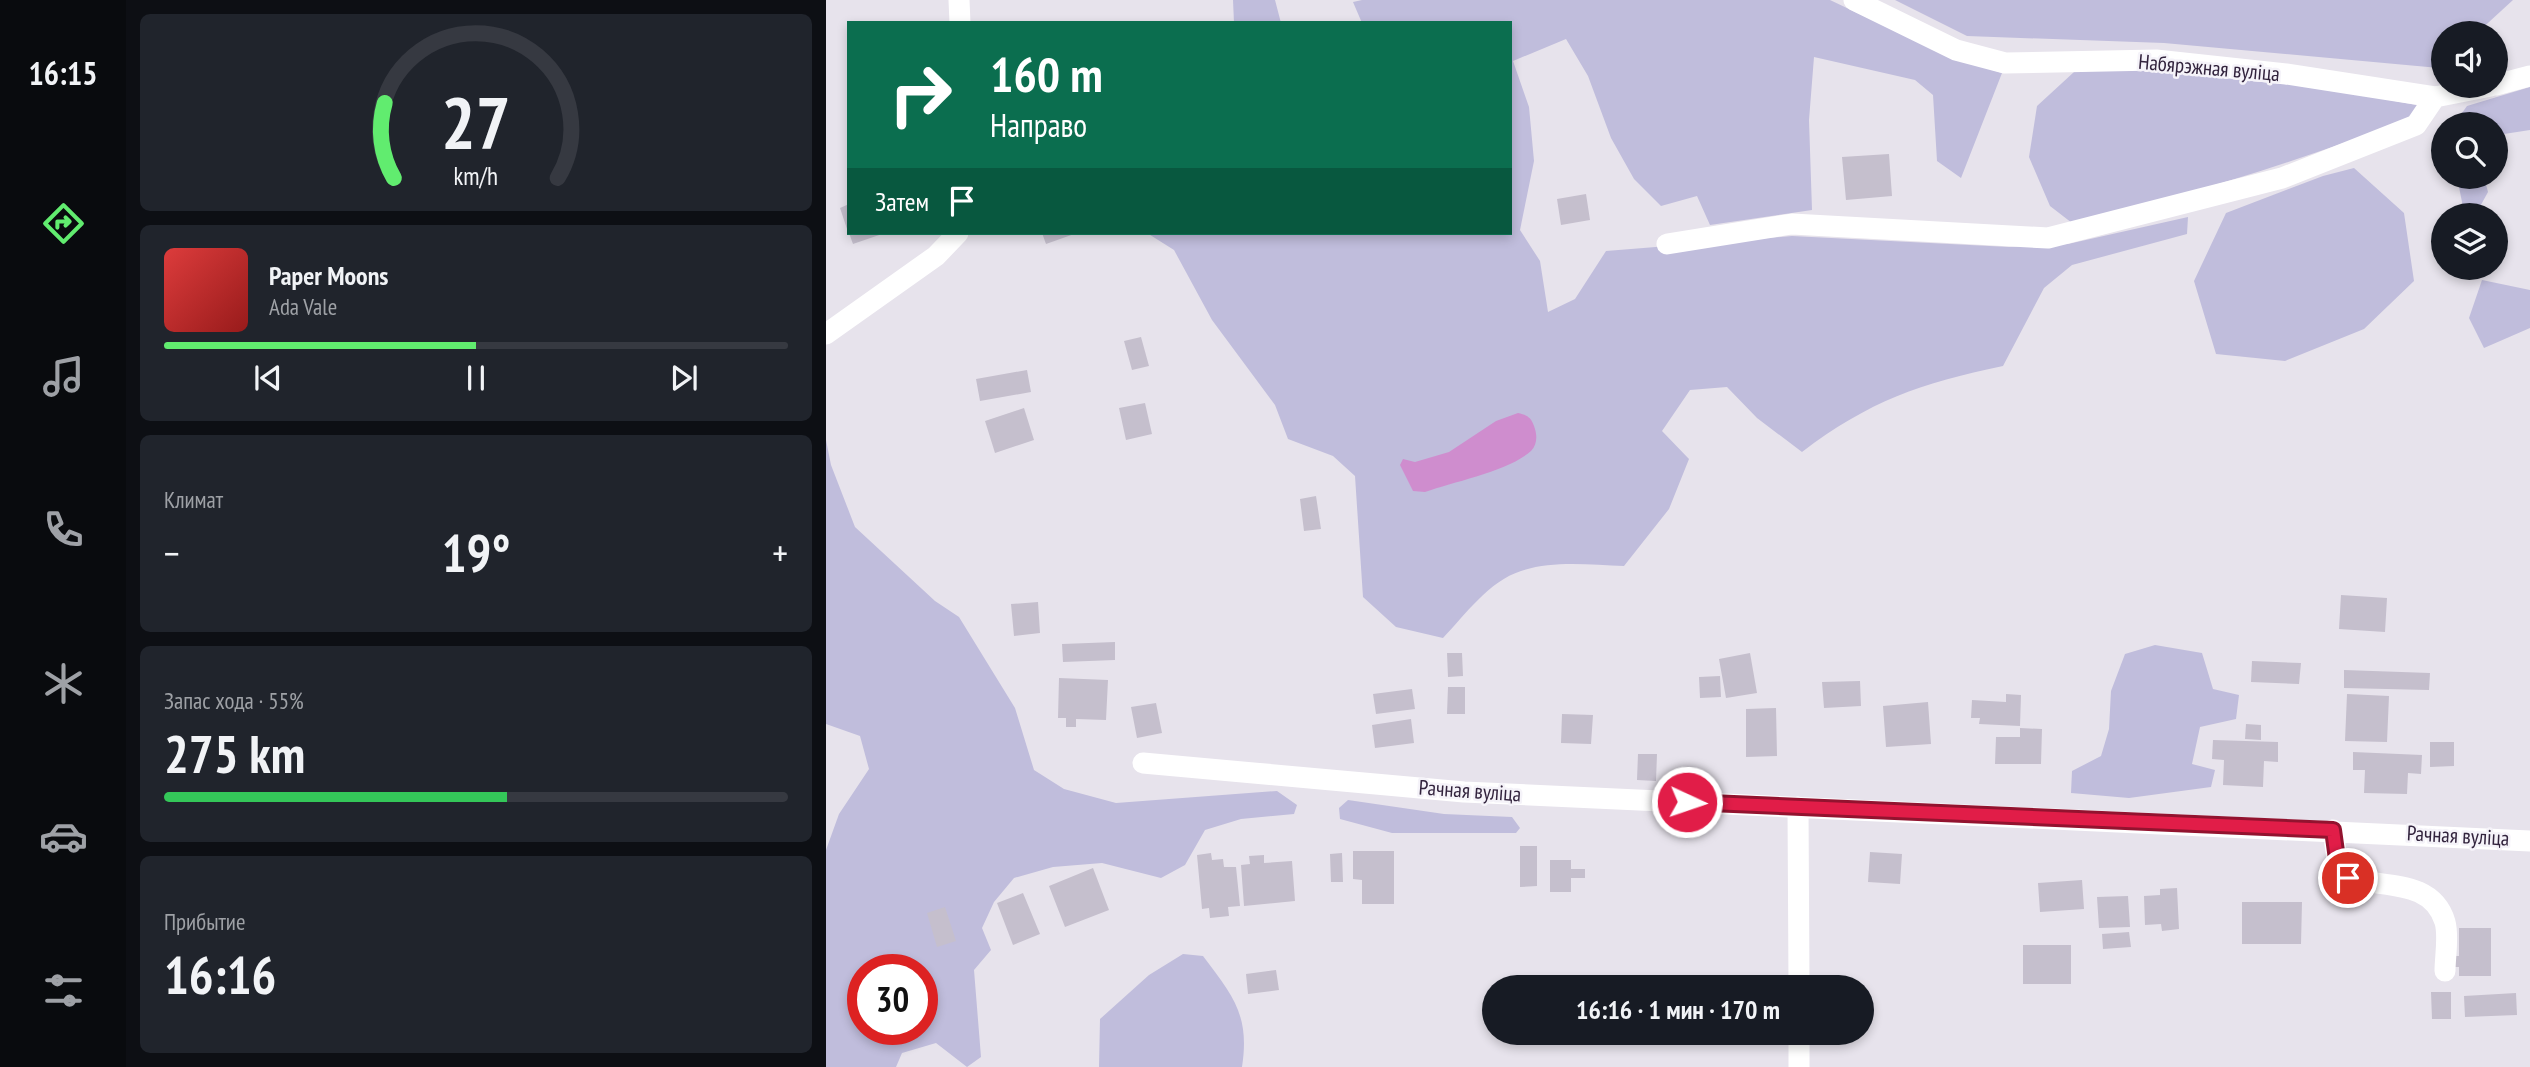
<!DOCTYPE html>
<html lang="ru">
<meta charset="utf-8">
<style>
body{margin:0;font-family:"PT Sans Narrow",sans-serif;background:#20242c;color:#f1f3f6;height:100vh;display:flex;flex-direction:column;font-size:26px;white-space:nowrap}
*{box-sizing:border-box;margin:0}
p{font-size:23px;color:#9ea1a6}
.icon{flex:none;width:38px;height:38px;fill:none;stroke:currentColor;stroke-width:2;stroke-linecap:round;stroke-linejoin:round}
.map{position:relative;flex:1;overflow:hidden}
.panel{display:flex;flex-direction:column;gap:14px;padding:14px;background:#0d0f14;width:700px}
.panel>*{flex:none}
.hud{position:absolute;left:21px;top:21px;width:665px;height:214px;border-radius:0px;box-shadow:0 4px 10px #0003;background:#0b6e4f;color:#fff;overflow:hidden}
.controls{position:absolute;left:1605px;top:21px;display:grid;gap:14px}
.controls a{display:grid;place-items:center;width:77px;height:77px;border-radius:50%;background:#171b24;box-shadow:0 4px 10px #0003;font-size:35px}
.speed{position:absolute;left:21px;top:954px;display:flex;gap:14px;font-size:35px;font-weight:700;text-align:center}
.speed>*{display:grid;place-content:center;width:91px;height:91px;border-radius:50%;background:#171b24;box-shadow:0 4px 10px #0003;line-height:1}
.speed .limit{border:10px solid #d22;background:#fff;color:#111}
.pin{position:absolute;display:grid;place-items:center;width:60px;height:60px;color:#fff;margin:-30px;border:4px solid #fff;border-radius:50%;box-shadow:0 2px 7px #0007}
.me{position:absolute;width:77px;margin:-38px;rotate:93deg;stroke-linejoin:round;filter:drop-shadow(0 0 5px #0008)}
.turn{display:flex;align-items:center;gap:24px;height:147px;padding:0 28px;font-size:32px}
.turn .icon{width:91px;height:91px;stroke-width:2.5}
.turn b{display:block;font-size:49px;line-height:60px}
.then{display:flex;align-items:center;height:66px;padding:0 28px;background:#0003;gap:14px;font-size:26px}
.big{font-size:52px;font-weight:800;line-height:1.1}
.panel .tile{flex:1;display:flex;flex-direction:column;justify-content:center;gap:10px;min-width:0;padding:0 24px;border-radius:10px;background:#20242c}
.panel .dial{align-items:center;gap:0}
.dial svg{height:182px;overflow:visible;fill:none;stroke:#363941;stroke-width:7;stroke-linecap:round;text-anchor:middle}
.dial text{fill:#f1f3f6;stroke:none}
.song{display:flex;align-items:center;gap:21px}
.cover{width:84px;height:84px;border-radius:10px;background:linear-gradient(135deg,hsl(0 70% 55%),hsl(0 70% 35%))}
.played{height:7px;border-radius:4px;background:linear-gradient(90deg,#61ec6f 50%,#363941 50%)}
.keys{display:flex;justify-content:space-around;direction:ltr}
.heat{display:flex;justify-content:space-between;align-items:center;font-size:38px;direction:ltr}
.charge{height:10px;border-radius:5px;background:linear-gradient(90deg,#34c759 55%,#363941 0)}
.trip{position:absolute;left:656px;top:975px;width:392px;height:70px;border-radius:35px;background:#171b24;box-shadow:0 4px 10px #0003;font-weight:800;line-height:70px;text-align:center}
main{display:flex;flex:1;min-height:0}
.tabs{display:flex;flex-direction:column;width:126px;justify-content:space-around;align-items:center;background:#090b0e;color:#9ea1a6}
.tabs .icon{width:49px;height:49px}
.tabs .on{color:#61ec6f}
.tabs b{font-size:32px;color:#f1f3f6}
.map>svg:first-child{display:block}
.green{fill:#c0bddc;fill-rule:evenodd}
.water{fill:#cf8dce}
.building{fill:#c5bfcd}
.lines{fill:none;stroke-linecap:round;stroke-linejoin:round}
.minor{stroke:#fff;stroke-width:21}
.route-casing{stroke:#92132f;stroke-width:18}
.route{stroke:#e11d48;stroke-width:12}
.labels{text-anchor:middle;stroke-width:5;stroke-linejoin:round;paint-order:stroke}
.street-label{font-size:21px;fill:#32233d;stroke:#f5f3f9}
</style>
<main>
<nav class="tabs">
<b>16:15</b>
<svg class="icon on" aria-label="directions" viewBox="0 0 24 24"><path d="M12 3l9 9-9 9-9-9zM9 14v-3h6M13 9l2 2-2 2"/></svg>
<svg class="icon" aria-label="music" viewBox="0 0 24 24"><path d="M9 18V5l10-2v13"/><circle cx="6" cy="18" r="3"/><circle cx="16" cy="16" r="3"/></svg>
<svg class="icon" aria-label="phone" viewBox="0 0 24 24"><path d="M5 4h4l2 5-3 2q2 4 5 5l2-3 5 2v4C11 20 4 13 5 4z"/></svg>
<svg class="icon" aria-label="climate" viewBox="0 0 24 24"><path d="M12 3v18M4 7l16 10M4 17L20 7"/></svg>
<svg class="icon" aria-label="car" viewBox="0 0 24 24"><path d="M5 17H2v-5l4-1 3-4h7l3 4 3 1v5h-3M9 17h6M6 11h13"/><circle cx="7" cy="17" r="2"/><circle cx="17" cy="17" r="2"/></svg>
<svg class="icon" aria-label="filters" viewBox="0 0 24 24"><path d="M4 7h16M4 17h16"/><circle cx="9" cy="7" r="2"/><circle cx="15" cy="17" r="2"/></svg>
</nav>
<section class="panel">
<div class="tile dial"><svg viewBox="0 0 100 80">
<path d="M14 69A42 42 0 1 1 86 69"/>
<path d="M14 69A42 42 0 0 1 10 36" stroke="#61ec6f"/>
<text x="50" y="56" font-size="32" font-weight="700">27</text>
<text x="50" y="72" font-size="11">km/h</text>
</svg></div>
<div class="tile">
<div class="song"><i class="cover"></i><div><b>Paper Moons</b><p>Ada Vale</p></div></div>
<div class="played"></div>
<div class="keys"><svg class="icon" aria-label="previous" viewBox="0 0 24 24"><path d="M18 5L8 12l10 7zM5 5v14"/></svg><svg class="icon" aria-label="pause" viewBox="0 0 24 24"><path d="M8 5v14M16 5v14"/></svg><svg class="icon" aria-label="next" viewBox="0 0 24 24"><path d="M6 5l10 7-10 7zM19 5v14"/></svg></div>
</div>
<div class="tile"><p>Климат</p>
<div class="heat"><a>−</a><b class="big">19°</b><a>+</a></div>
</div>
<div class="tile"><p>Запас хода · 55%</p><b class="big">275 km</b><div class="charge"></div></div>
<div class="tile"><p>Прибытие</p><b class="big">16:16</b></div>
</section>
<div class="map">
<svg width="1704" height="1067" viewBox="0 0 1704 1067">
<rect width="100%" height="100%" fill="#e7e3ec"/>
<!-- green -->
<path class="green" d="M407,0H449L455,23H408Z
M536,0H1004L1124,57L1176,73L1135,178L1111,161L1107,95L1089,80L988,57L983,120L986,210L884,225L871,196L835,206L808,179L785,138L762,76L740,39L687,61L703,107L708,161L694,230L714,261L722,312L749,299L780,251L966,236L1183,247L1242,244L1362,217L1361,234L1246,265L1218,288L1177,366C1095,383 1043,401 976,452L931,418L901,387L864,390L836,431L863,459L843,509L798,566C765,565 727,560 695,571C663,581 639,615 617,638L570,627L537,597L529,476L507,456L462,439L449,405L386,320L348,250L321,233H684V23H536L527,2Z
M1069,0H1687L1651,33H1617V65L1613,68L1338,43L1141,36Z
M1323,67L1465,82L1596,106L1583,120C1472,160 1361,197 1246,223L1224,206L1203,157L1211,106L1248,72Z
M1704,87V130L1678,134L1670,143V124H1628L1641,106Z
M1528,168L1578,213L1588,281L1538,329L1459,361L1390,354L1368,281L1400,213L1497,176Z
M1631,177H1658L1662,192L1651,212L1637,207Z
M1656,280L1704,290V328L1658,348L1643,318Z
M0,440L5,465L29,527L109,601L133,617L189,708L208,770L238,789L290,803L451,791L471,805L468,814L415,819L379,830L359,865L335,878L276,863L227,867L188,878L168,902L156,928L165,950L148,970L155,1057L141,1067L110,1043L76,1053L70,1067H0V850L13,814L43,769L34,736L0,724ZM37,970H96V1029H37Z
M1329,645L1376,653L1387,689L1413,695L1410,719L1374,727L1366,764L1389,770L1385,787L1303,798L1245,793L1246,771L1275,756L1283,729L1285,691L1299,654Z
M522,800L618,814L686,817L694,828L690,833H566L514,819L513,808Z
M357,954L377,956C407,996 424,1015 416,1067H273L274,1019L323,975Z"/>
<!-- water -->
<path class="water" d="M692,413C701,415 705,417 708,426C711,434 712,444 705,451C681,472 629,481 599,492L587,491L574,465L577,459L589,462L623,452L670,421Z"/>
<!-- building -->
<path class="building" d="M1063,154L1066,196L1020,200L1016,157Z
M760,194L764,220L735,225L731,199Z
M23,204V232H22L14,208Z
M23,233H59L27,244Z
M216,233H251L220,244Z
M315,337L323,366L306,370L298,341Z
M201,370L205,392L154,401L150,379Z
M319,403L326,434L300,440L293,408Z
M198,408L208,440L169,453L159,421Z
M490,496L495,529L478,531L474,499Z
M1515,595L1561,598L1559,632L1513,629Z
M212,602L214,633L188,636L185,604Z
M289,642V660L237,662L236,644Z
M621,653H636L637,676L622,677Z
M924,653L931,693L900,698L893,659Z
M1426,661L1475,663L1473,684L1425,682Z
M1518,670L1604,673L1603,690L1518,688Z
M894,676L895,697L874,698L873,677Z
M233,678L282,680L280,720L250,719V727H240V718H232Z
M1034,681L1035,706L998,708L996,682Z
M622,687H639V714H621Z
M586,689L589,709L550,714L547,694Z
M1180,694L1195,695L1194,726L1153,724L1154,718H1145L1146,700L1180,702Z
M1521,694L1563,696L1561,742L1519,741Z
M1102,702L1105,744L1060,747L1057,706Z
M330,703L336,733L311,738L305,707Z
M950,708L951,756L920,757V709Z
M736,714L767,715L765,744L735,743Z
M585,719L588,743L549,748L546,725Z
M1420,724L1435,725V740L1419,739Z
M1194,728L1216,729L1215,764H1169L1170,737H1194Z
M1387,740L1452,742V762L1438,761L1437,787L1397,785L1398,760L1386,759Z
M1604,742H1628V766L1604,767Z
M1527,752L1596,755L1595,774L1582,773L1581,794L1538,793L1539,770H1527Z
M812,754H831L830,781L811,780Z
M694,846H711V886L694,887Z
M527,851H568V904H536V880L527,879Z
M1044,852L1076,854L1074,884L1042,882Z
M385,853L386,860L397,859L398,867H410L414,906L402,907L403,916L384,918L383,908L376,909L371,855Z
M516,853L517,882H505L504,854Z
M438,855V863L466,861L469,901L418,906L415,865L424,864L423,856Z
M724,860H745V869H759V878H745V892H724Z
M267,868L283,910L239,927L223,886Z
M1256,880L1258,909L1214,912L1212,883Z
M1351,888L1353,929L1336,931L1335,924L1319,925L1318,896L1334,895V889Z
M197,893L214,934L187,945L171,903Z
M1302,896L1304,927L1273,928L1271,897Z
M1416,902H1476L1475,944H1416Z
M119,907L130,941L111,947L101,913Z
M1633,928H1665V976H1633V967H1627V956H1633Z
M1303,932L1305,947L1277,949L1276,934Z
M1197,945H1245V984H1197Z
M450,970L453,990L422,994L420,974Z
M1605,992H1625V1019H1606Z
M1690,993L1691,1015L1639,1017L1638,996Z"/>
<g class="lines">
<!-- minor -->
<path class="minor" d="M133,0L134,23
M1028,0L1130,50L1179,63L1330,60L1460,74L1609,97L1665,86
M1670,85L1704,76
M841,244L966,224L1222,238L1456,178L1590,125L1609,97
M0,334L110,256L132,233
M317,763L638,792L1704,841
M972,807L973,987
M1507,830L1511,859L1523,878C1558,888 1606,879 1619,922C1623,936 1619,957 1619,971
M973,1032V1067"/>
</g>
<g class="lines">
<!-- route casing -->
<g class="route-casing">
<path id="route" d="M861,802L1507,830L1511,859L1522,878"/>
</g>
<!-- route -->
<use href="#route" class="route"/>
</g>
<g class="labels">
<!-- street labels -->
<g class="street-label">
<text transform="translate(1383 68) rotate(5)" y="7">Набярэжная вуліца</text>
<text transform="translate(644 791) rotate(4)" y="7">Рачная вуліца</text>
<text transform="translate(1632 836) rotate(3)" y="7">Рачная вуліца</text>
</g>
</g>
</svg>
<div class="controls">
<a><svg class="icon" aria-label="sound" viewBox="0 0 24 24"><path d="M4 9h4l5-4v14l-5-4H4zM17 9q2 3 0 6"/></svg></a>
<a><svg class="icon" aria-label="search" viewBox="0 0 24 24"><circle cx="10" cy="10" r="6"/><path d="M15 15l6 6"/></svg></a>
<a><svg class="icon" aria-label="layers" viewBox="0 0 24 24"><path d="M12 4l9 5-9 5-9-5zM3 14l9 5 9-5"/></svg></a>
</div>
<div class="speed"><div class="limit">30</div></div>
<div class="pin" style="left:1522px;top:878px;background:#d93025"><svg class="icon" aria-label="arrive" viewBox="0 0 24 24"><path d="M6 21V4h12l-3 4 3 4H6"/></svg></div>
<svg class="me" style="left:861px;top:802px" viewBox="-20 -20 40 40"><circle r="17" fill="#e11d48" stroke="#fff" stroke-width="3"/><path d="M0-11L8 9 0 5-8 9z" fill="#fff"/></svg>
<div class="trip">16:16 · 1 мин · 170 m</div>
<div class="hud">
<div class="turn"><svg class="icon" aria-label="right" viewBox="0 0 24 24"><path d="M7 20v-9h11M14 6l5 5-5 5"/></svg><div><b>160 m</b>Направо</div></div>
<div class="then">Затем<svg class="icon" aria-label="arrive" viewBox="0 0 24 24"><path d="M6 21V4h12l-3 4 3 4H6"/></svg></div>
</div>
</div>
</main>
